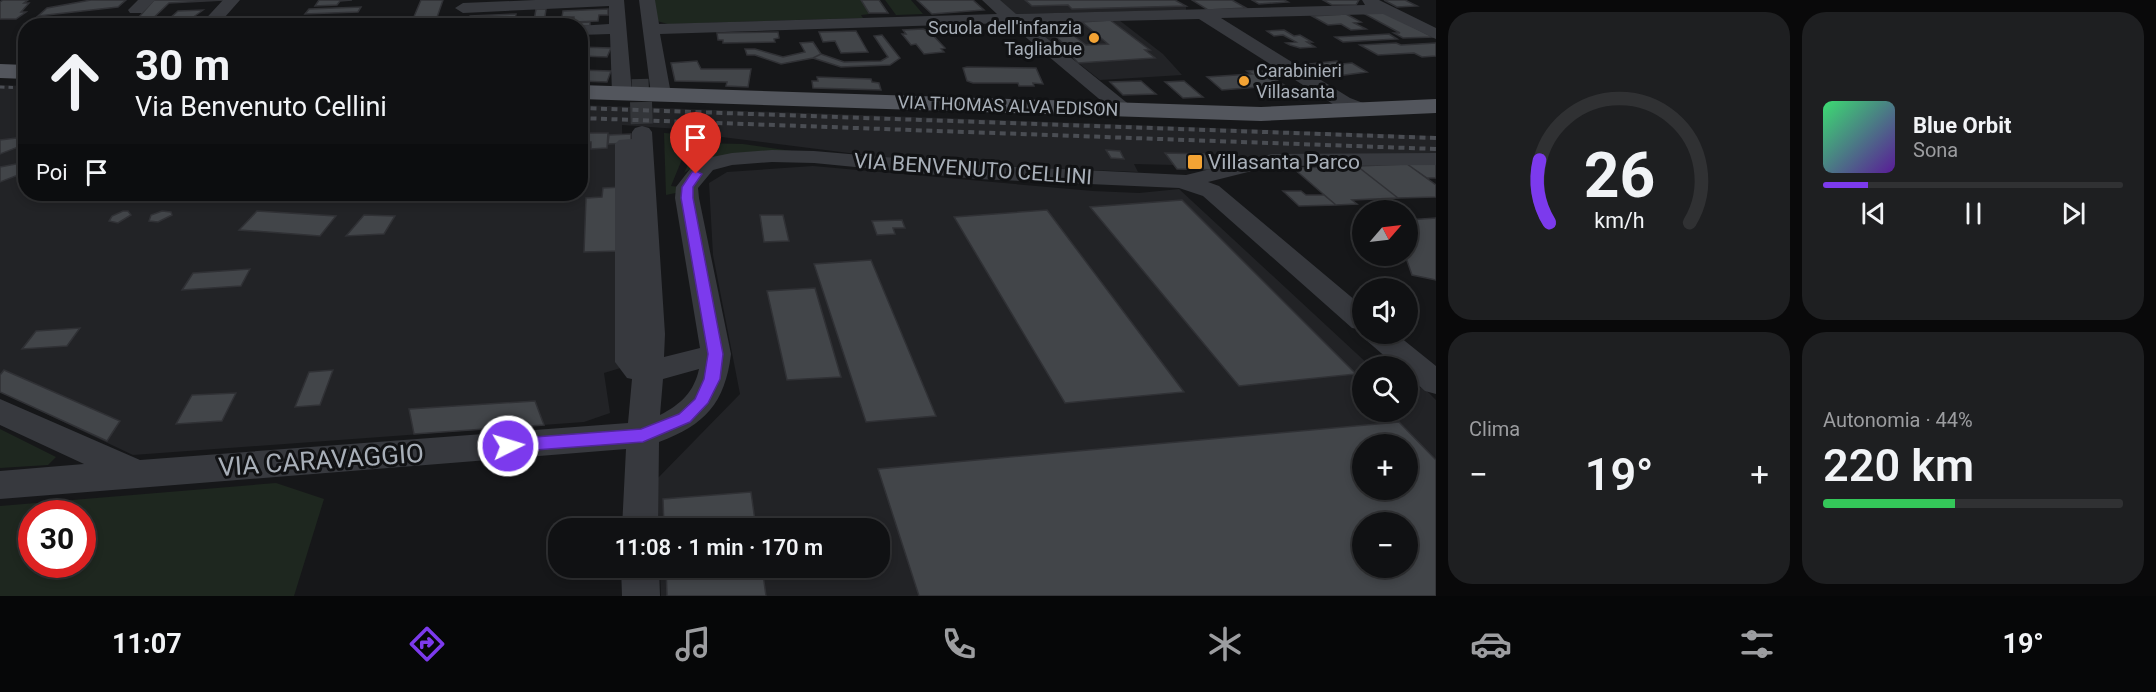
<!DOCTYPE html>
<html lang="it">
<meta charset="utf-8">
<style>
body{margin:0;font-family:Roboto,sans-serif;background:#1e1f21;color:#f1f3f6;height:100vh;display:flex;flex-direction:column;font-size:22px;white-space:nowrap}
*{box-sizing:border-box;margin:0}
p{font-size:20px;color:#9c9da0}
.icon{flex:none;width:33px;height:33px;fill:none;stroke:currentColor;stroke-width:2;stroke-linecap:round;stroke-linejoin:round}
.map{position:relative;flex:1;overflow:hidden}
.details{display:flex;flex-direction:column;gap:12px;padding:12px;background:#09090a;width:720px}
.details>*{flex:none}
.top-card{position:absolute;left:18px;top:18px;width:570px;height:183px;border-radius:24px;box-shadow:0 3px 9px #0003,0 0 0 2px #303133;background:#101113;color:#f1f3f6;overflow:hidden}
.needle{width:39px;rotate:62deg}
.fabs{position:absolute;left:1352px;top:200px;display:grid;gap:12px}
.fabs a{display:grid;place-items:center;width:66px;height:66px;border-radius:50%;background:#101113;box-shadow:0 3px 9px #0003,0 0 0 2px #303133;font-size:30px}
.speed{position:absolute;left:18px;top:500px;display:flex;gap:12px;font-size:30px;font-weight:700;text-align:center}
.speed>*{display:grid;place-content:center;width:78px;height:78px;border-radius:50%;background:#101113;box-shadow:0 3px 9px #0003,0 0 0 2px #303133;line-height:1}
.speed .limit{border:9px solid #d22;background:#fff;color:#111}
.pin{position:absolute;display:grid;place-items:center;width:51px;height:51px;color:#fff;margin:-62px -26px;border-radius:50% 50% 50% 0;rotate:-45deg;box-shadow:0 0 6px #0007}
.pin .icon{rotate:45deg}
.me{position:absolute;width:66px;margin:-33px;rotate:85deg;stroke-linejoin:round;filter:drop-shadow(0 0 4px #0008)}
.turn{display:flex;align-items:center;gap:21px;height:126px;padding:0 18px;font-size:27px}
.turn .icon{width:78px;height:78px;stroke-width:2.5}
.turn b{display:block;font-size:42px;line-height:51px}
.then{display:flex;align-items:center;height:57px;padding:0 18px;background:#0003;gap:12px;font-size:22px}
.big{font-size:45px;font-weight:600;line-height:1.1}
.details .tile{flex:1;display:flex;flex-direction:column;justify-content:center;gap:9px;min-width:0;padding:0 21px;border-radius:24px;background:#1e1f21}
.details .dial{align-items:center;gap:0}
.dial svg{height:156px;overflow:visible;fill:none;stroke:#303133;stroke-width:7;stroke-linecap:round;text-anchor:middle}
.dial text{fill:#f1f3f6;stroke:none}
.song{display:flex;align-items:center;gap:18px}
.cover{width:72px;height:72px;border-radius:9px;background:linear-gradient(135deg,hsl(140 70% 55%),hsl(270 70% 35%))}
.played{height:6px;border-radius:3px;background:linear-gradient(90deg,#7c3aed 15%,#303133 15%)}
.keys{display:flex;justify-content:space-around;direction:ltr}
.heat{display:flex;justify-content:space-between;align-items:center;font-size:33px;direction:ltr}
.charge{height:9px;border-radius:4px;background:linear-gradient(90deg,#34c759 44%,#303133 0)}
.details .tiles{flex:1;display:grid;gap:12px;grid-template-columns:repeat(2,1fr)}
.trip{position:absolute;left:548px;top:518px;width:342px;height:60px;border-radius:24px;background:#101113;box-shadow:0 3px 9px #0003,0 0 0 2px #303133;font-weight:600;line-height:60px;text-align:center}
.tabs{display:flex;height:96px;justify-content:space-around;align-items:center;background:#060708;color:#9c9da0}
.tabs .icon{width:42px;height:42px}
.tabs .active{color:#7c3aed}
.tabs b{font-size:27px;color:#f1f3f6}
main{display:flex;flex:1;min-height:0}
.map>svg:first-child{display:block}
.built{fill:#222326;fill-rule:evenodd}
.green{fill:#1e271f;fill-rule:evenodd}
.building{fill:#424549;stroke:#303135;stroke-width:1.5;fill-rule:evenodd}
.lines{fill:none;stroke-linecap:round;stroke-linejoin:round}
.minor-tunnel-far1{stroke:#333539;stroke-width:17;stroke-dasharray:17 9;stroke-linecap:butt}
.minor-tunnel{stroke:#333539;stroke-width:22;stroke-dasharray:22 11;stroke-linecap:butt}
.minor{fill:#37393e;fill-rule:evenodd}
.major{fill:#53565d;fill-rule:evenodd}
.rail-far1{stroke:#4a4d53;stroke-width:3;stroke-dasharray:4.5 4;stroke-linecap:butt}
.rail{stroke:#4a4d53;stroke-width:4;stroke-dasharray:6 4.5;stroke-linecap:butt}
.route{fill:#7c3aed;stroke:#51269a;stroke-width:1.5}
.poi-dot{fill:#f3a334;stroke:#111214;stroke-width:2}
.labels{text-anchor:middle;stroke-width:6;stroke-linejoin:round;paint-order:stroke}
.far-poi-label{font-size:18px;fill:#a8afb8;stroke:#111214;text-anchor:end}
.far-street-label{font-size:18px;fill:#a8afb8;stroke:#111214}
.poi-label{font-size:21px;fill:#a8afb8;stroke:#111214;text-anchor:start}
.street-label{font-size:21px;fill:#a8afb8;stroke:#111214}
.near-street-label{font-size:26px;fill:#a8afb8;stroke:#111214}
</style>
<main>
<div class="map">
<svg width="1436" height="596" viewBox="0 0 1436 596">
<rect width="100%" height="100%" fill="#161719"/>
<!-- built -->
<path class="built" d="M999,0H1175L1186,6V10L1015,14Z
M1119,20L1163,54L1182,75L1100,80L1025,21Z
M0,85L25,86L26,194H580L581,105L1436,136V155L1238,160L1232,155L1210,154L1222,170L1177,169L1174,165L1134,164L1138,172L928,163L706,135V131L622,125L627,366L604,373L610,413L584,422L133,455L0,392Z
M813,166L1093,191L1139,193L1179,189L1370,366H1362V411H1407V391L1423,387L1436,400V596H661L660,567H879V528H658L656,480L740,394L713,255L709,183L727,172ZM1362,444H1407V489H1362ZM1362,522H1407V567H1362Z"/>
<!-- green -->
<path class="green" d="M654,0H861L870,14L861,15L863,18L668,24L657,21Z
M885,0H911L923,14L896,15Z
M664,133L692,135L671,186L680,187V192L666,195Z
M699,143L743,144L792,151C752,152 719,150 684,173Z
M0,429L56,457L48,465L0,468Z
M276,483L324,499L294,596H0V506ZM32,513H82V564H32Z"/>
<!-- building -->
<path class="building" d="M3,0H28L24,3H29L21,12H26L16,19H0V2Z
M91,0H126L118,7L38,16L47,8Z
M154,0H224L169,3L145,26H131Z
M319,0H352L340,1L337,5L315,6Z
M421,0H443L434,26H361L400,24L413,19Z
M861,0H879L888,13H869Z
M917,0H973L984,10L932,14Z
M1025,0H1175L1186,6L1072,9L1068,5L1032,6Z
M1192,0H1232L1246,8L1208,10Z
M1252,0H1284L1288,2L1259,4Z
M1323,0H1359L1356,5H1332Z
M1384,0H1405L1417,6L1397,7Z
M361,7L358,12L305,14L309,9Z
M536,9H546L544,24L590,22V26H533Z
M608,9V15H599L598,21L574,22V17H562L563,11Z
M203,10L188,21L172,22L175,19H169L178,11Z
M1383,11L1433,37L1403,38L1394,33H1400L1361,12Z
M516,14L515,20H505L504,26H479L480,22H468L470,16Z
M1346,14L1361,22L1354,23L1366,29L1351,30L1341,24L1328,25L1312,16Z
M131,17L123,26H106L114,18Z
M310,19L305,26H258L262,21Z
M1110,20L1150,50H1145L1155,58L1078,63L1064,47H1067L1056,37L1074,36L1086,45L1108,44L1082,22Z
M262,21L258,26H230L232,23Z
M923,29L930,32L945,48L941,49L944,52L924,54L916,44L911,45L902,34H906L903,30Z
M1284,30L1294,36L1300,35L1312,42H1307L1315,47L1300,48L1290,45L1286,43L1296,42L1283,35L1274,36L1267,31Z
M856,31L868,52L841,53L835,41L823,42L819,32Z
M778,32L779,38L774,39L775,42L723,43V40H718L717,33Z
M1389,34L1397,39L1343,42L1335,37Z
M882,35L900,58L890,65L841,67L813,58L821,54L844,62L881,61L888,57L874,36Z
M813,42L821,54L813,58L781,64L755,55H747L745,49H755L783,57L805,52L800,43Z
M1396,43L1401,45L1436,43V56L1422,57L1414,53L1378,55L1360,45Z
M580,47L611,48L607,57L580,56Z
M697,61L701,69H751L748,87L726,86L727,82L675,81L671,63Z
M1337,61L1341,64L1352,63L1367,72L1330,77L1309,64Z
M967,67L1036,68L1043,84L1033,83L1034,86H1019L1018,83H973L967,81L963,68Z
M580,70L611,71L607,82L580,81Z
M1260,70L1284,85L1222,90L1207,77L1252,74L1247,71Z
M817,77L871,79L872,82L879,83L881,90L813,88L812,81H818Z
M1141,81L1156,94L1123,95L1110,82Z
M1184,81L1203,97L1183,98L1165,82Z
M585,133H608L607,148L591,149V142H585Z
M631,134V143L608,144L609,135Z
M16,138L24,142L21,146L0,154V140Z
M1106,150L1120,151L1124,159L1111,158Z
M1165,153L1209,154L1222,170L1177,169Z
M21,163L26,164V172L0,182V167Z
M1436,163V178H1427L1407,164Z
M1407,164L1436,185V197L1398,198L1357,166Z
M1357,166L1398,198L1352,200L1357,204L1336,205L1293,168Z
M622,187L624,251L584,252L586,198L602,197L603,188Z
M1283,191H1301L1306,195H1324L1336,205L1299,206Z
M1182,200L1356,374L1239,386L1090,207Z
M1047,210L1184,392L1065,403L954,217Z
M123,211H128L131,215L118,223L109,221L112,216Z
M162,211L171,212L172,215L158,222L149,221L151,215Z
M257,211L336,216L320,236L239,230Z
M364,215L395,216L384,234L346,236Z
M760,215H783L789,241L764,242Z
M1436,218V280L1412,275L1405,255H1407V220Z
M902,220L905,228H893L895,234L877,235L872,221Z
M871,260L936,416L866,422L814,264Z
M250,269L241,286L182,290L193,273Z
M815,288L841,377L787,380L767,291Z
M80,328L67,346L22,349L36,331Z
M4,370L120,421L107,441L0,392V375Z
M333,370L320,405L295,407L309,372Z
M236,393L222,421L176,424L192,395Z
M535,401L544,425L414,434L409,409Z
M1399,422L1436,460V596H919L878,469ZM1362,444H1407V489H1362ZM1362,522H1407V567H1362Z
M751,492L756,528H664L663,499Z
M666,567H762L766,596H667Z"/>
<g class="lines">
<!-- minor-tunnel-far1 -->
<path class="minor-tunnel-far1" d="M640,79L641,103"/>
<!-- minor-tunnel -->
<path class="minor-tunnel" d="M641,102L642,132"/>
<!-- minor -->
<path class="minor" d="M138,0H155L142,13H130L128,10Z
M223,0H240L217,26H199Z
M535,0H624L632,93L629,97H615L612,93L610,34L580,35V26H578L609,24V6L463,13L455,8L463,3Z
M639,0H655L659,24L997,14L982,0H1000L1016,14L1365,5L1362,0H1379L1436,28V39L1383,14L1221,18L1350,98L1371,106L1374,110L1371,114L1364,116L1336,106L1199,19L1028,23L1131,106L1134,110L1131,114H1117L1009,23L660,34L671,94L668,98H654L651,94Z
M642,126L649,128L652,132L665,334L664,357L700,348L675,198L676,187L697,160L732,153L772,150L814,151L978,165L1186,175L1272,154L1436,153V165L1272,166L1208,182L1219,186L1362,306V330L1352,328L1203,196L1179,188L978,179L814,163L772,162L732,165L713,170L698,188L699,198L731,354C725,403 705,425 659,442L658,528H622L626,449L0,499V471L84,464L0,425V399L140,460L628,423L632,379L627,378L615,362V144L619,140L632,139V132L635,128ZM699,369C694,392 681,404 660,415L663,379Z
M1362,333H1395L1436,366V394L1425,391L1407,375V366H1396L1366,340Z
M621,567H659L660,596H622Z"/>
<!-- major -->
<path class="major" d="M0,64L26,65V79L0,78Z
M580,85L1261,107L1436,99V113L1261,121L580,99Z"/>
<!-- rail-far1 -->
<path class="rail-far1" d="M0,87L26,88"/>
<!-- rail -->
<path class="rail" d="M580,108L1436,138
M580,118L1436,149"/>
</g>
<!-- route -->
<path class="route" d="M696,171L702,174L693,187V198L723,354L720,379L708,403L690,422L643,442L508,452L503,450L500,446L503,441L508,439L641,429L679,414L695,399L704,379L708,354L681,198L682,187L692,172Z"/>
<!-- markers -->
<g class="poi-dot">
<circle cx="1094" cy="38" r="6"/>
<circle cx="1244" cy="81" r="6"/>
<rect x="1187" y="154" width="16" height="16" rx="3"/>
</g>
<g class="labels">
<!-- far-poi labels -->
<g class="far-poi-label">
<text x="1082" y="34">Scuola dell'infanzia<tspan x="1082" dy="21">Tagliabue</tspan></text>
<text x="1256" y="77" text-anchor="start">Carabinieri<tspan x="1256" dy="21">Villasanta</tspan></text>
</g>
<!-- far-street labels -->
<g class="far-street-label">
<text transform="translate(1008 106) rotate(2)" y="6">VIA THOMAS ALVA EDISON</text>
</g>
<!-- poi labels -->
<g class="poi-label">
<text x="1208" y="169">Villasanta Parco</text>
</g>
<!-- street labels -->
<g class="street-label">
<text transform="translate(973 169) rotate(4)" y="7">VIA BENVENUTO CELLINI</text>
</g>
<!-- near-street labels -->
<g class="near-street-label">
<text transform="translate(321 460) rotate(-4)" y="9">VIA CARAVAGGIO</text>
</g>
</g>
</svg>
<div class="fabs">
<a><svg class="needle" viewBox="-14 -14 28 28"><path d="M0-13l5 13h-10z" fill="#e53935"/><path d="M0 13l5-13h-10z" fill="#9c9da0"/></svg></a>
<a><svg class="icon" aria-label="sound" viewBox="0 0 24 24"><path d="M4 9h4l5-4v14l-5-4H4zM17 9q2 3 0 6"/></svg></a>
<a><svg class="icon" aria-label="search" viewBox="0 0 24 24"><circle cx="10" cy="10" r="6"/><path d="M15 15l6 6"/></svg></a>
<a>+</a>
<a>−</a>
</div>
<div class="speed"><div class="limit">30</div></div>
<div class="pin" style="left:696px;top:174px;background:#d93025"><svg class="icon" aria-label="arrive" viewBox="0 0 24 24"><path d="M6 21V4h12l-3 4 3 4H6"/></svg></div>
<svg class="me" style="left:508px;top:446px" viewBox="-20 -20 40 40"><circle r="17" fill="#7c3aed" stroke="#fff" stroke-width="3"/><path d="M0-11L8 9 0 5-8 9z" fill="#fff"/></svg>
<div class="trip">11:08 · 1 min · 170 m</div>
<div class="top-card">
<div class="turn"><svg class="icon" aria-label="ahead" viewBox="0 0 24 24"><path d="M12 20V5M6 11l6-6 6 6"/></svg><div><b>30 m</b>Via Benvenuto Cellini</div></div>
<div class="then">Poi<svg class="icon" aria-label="arrive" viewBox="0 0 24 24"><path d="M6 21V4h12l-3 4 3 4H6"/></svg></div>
</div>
</div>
<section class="details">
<div class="tiles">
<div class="tile dial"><svg viewBox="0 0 100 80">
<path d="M14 69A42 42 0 1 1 86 69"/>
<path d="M14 69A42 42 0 0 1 9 37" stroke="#7c3aed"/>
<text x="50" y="56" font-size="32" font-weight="700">26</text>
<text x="50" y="72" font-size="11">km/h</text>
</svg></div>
<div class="tile">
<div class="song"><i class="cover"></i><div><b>Blue Orbit</b><p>Sona</p></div></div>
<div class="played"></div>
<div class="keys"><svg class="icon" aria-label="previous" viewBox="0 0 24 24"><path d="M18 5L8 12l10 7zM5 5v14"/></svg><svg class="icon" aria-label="pause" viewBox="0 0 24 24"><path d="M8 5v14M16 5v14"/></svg><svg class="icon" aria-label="next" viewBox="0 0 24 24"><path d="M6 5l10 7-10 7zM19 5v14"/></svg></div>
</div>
<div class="tile"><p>Clima</p>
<div class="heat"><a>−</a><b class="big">19°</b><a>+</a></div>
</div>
<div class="tile"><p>Autonomia · 44%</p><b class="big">220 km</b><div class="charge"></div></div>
</div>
</section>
</main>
<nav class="tabs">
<b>11:07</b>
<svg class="icon active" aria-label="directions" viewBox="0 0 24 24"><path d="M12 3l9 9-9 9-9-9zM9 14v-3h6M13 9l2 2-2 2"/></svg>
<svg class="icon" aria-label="music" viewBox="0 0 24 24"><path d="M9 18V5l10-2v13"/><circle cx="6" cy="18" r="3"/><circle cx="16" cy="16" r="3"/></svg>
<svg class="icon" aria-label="phone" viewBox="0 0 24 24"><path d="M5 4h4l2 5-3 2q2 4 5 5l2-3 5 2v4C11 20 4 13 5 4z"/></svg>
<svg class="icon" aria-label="climate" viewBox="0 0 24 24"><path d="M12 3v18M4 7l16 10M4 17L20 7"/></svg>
<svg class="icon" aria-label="car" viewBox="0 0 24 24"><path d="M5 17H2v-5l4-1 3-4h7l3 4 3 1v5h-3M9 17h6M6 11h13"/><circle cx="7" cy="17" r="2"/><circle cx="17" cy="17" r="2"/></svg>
<svg class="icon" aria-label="filters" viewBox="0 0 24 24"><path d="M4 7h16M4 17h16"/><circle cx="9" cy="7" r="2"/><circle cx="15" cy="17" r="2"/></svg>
<b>19°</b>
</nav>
